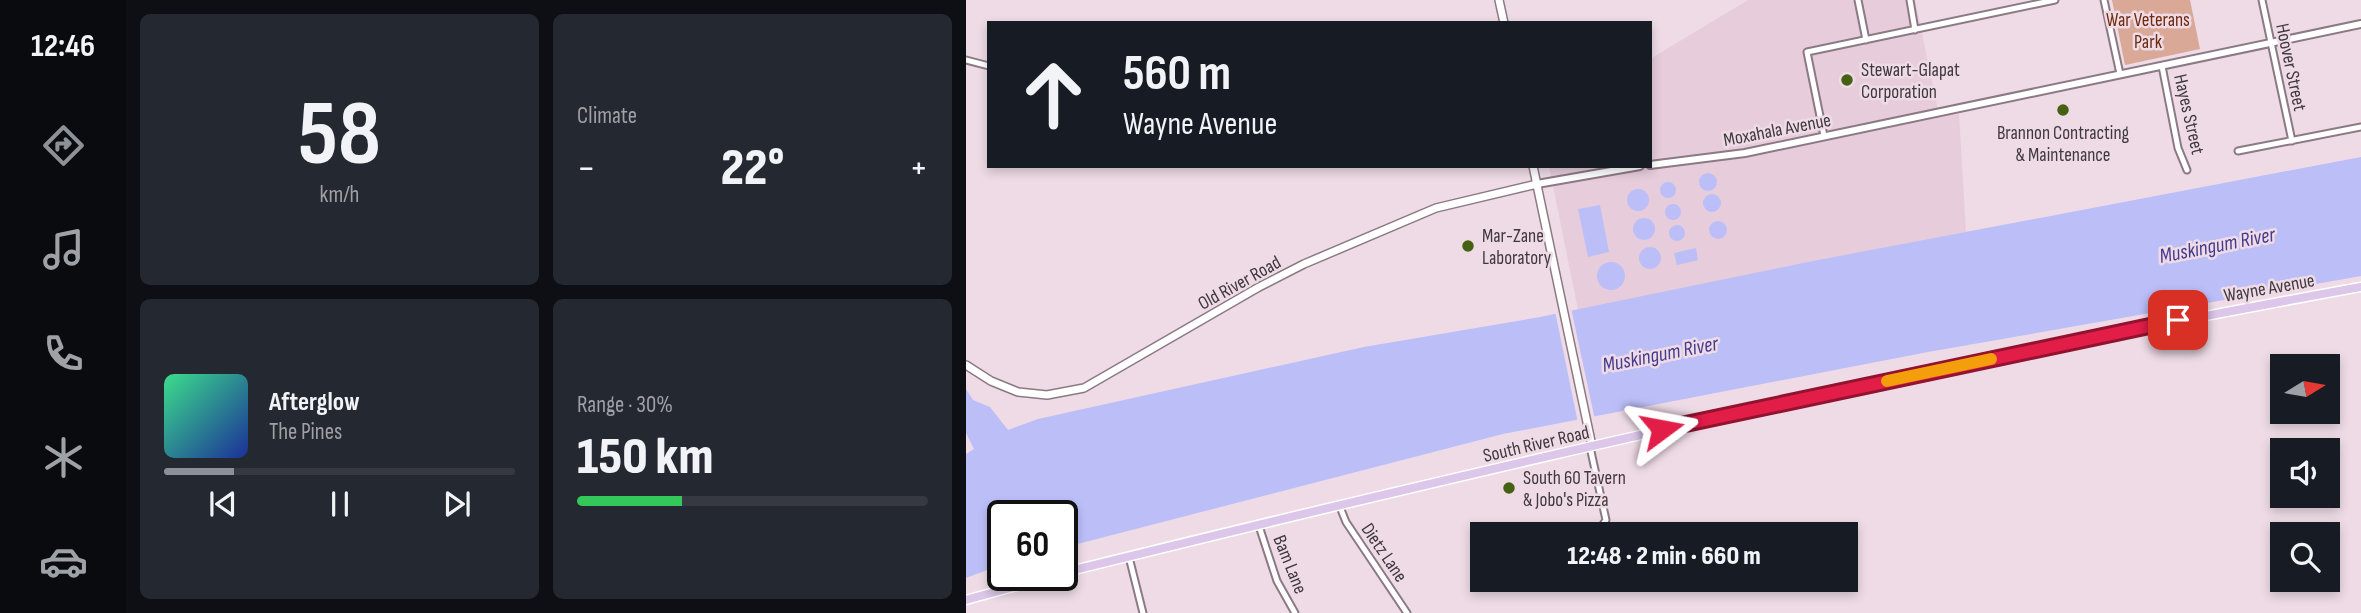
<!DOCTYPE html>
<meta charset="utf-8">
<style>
body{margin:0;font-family:"Sofia Sans Condensed",sans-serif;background:#242831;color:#f1f3f6;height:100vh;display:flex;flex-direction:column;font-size:26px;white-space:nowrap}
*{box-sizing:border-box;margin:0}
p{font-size:23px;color:#9ea1a6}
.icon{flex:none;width:38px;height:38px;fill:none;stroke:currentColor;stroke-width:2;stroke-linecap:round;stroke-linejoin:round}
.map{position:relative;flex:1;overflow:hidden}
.side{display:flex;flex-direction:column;gap:14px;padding:14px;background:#0d0f14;width:840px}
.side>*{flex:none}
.banner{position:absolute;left:21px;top:21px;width:665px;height:147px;border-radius:0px;box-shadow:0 4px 10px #0003;background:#171b24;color:#f1f3f6;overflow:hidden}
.needle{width:46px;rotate:79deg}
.tools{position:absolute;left:1304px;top:354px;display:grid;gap:14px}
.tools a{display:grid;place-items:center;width:70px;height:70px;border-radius:0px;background:#171b24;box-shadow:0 4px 10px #0003;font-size:35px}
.speed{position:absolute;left:21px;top:500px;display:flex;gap:14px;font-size:35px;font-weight:700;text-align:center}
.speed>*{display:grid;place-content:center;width:91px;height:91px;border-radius:50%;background:#171b24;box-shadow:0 4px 10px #0003;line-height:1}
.speed .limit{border:4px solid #111;border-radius:10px;background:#fff;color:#111}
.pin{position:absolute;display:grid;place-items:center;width:60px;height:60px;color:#fff;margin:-30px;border-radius:14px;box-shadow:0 4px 10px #0006}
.me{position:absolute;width:77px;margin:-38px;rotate:77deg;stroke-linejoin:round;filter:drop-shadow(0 0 5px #0008)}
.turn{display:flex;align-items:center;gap:24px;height:147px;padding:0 21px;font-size:32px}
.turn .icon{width:91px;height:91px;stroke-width:2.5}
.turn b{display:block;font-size:49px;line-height:60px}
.big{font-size:52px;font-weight:800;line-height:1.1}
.side .tile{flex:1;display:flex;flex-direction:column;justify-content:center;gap:10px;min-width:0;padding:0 24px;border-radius:10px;background:#242831}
.side .dial{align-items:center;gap:0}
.dial b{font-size:91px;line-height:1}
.song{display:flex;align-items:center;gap:21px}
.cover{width:84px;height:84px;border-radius:10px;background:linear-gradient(135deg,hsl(150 70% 55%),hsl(230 70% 35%))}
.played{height:7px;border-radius:4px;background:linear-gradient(90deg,#8c9099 20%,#363941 20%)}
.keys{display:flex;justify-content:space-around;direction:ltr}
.heat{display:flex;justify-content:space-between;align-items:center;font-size:38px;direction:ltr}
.charge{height:10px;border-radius:5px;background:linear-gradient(90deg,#34c759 30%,#363941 0)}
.side .tiles{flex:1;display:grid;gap:14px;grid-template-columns:repeat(2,1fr)}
.trip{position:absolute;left:504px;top:522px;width:388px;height:70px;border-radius:0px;background:#171b24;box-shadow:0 4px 10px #0003;font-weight:800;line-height:70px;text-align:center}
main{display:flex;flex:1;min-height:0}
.tabs{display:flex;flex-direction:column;width:126px;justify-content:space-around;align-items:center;background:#090b0e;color:#9ea1a6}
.tabs .icon{width:49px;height:49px}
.tabs .on{color:#8c9099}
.tabs b{font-size:32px;color:#f1f3f6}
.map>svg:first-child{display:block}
.built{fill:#e7cddc}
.green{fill:#d9a897}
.water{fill:#bcbef8}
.pier{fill:#eedbe6}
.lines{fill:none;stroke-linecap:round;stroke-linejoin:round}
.minor-casing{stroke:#8b7a84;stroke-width:9}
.tertiary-casing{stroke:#8b7a84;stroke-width:10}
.secondary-casing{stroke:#8b7a84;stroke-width:10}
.primary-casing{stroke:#fff;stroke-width:11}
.minor{stroke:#fff;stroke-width:5}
.tertiary{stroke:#fff;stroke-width:6}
.secondary{stroke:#fff;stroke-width:7}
.primary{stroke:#dcc6e9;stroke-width:8}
.route-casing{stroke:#92132f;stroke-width:18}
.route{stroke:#e11d48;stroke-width:12}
.slow{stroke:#f59e0b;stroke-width:12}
.poi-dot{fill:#466112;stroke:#eedbe6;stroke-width:2.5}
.labels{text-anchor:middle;stroke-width:5;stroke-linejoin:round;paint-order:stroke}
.park-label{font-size:19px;fill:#6f290d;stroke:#eedbe6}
.street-label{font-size:19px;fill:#3f383c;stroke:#eedbe6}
.poi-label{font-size:19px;fill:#3f383c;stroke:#eedbe6;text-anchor:start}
.water-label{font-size:21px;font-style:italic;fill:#443b8f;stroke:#eedbe6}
</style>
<main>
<nav class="tabs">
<b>12:46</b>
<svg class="icon on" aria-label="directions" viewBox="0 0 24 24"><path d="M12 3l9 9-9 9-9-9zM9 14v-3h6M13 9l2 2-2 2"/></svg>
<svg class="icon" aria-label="music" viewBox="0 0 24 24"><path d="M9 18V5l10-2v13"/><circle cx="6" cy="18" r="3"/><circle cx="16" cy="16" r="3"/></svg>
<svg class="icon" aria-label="phone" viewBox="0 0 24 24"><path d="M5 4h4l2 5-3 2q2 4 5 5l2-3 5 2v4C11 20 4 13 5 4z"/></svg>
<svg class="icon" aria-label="climate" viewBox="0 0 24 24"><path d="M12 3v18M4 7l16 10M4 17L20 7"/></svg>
<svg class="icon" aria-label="car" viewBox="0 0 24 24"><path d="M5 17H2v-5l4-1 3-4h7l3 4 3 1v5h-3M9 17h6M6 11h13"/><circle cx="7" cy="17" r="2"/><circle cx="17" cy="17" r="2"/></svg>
</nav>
<section class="side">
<div class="tiles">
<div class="tile dial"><b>58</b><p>km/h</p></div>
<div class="tile"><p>Climate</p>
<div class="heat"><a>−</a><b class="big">22°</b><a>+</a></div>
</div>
<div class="tile">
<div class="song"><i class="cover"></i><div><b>Afterglow</b><p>The Pines</p></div></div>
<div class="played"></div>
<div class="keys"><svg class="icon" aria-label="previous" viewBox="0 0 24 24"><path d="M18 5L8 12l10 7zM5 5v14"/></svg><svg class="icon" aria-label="pause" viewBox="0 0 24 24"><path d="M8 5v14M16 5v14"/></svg><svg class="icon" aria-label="next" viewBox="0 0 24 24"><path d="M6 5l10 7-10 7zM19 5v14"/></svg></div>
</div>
<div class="tile"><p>Range · 30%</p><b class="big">150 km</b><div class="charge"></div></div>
</div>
</section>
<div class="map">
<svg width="1395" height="613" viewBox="0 0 1395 613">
<rect width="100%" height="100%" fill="#eedbe6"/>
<!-- built -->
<path class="built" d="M782,0H949L973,115L993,114L1000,232L612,310L583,166H684V59Z"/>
<!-- green -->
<path class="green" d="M1146,0H1224L1234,49L1159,65Z"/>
<!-- water -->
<path class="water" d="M1395,157V276L962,352L537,434L96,548V516H37V564L0,578V454L8,449L0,433V389L7,400L24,407L42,430L72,419L398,347L574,317L847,261Z
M733 182a9 9 0 1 1 18 0a9 9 0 1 1-18 0Z
M694 190a8 8 0 1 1 16 0a8 8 0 1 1-16 0Z
M661 200a11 11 0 1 1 22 0a11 11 0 1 1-22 0Z
M737 203a9 9 0 1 1 18 0a9 9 0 1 1-18 0Z
M699 212a8 8 0 1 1 16 0a8 8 0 1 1-16 0Z
M634,205L643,252L622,257L612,209Z
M667 229a11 11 0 1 1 22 0a11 11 0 1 1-22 0Z
M743 230a9 9 0 1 1 18 0a9 9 0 1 1-18 0Z
M703 233a8 8 0 1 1 16 0a8 8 0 1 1-16 0Z
M673 258a11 11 0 1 1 22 0a11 11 0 1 1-22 0Z
M730,248L732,260L711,265L708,253Z
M631 276a14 14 0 1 1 28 0a14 14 0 1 1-28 0Z"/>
<!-- pier -->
<path class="pier" d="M605,308L629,420L612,423L589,311Z"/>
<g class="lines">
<!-- minor casing -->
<g class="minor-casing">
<path id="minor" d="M892,0L900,40
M944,0L949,30
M1138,0L1154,74
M1296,0L1326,141
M0,60L23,66
M1196,66L1212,148L1221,170
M858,136L841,52L1089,0
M1272,151L1395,127
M374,507L380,522L441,613
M293,526L311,581L329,613
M617,534L635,527L640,520L624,447
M163,557L177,613"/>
</g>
<!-- tertiary casing -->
<g class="tertiary-casing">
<path id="tertiary" d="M684,165L779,153L1395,24
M571,184L674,166"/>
</g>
<!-- secondary casing -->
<g class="secondary-casing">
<path id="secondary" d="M533,0L538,23
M567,166L626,446
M0,365L25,381L52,392L81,395L118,388L293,287L338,264L470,208L571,184"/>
</g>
<!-- primary casing -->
<g class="primary-casing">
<path id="primary" d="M96,573C527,466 959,366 1395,287
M0,600L87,576"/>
</g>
<!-- minor -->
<use href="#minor" class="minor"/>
<!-- tertiary -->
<use href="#tertiary" class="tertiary"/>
<!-- secondary -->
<use href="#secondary" class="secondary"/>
<!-- primary -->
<use href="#primary" class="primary"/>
</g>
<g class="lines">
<!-- route casing -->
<g class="route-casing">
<path id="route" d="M696,429L1212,320"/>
</g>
<!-- route -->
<use href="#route" class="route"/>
<!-- slow -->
<path class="slow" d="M921,381L1025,359"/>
</g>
<!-- markers -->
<g class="poi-dot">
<circle cx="881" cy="80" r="7"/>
<circle cx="1097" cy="110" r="7"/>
<circle cx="502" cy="246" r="7"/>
<circle cx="543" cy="488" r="7"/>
</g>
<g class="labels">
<!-- park labels -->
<g class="park-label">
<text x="1182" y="26">War Veterans<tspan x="1182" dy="22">Park</tspan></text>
</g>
<!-- street labels -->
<g class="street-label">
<text transform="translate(1326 67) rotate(78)" y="7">Hoover Street</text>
<text transform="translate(1224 114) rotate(77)" y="7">Hayes Street</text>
<text transform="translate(811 129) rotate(-11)" y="7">Moxahala Avenue</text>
<text transform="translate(273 282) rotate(-29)" y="7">Old River Road</text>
<text transform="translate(1303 287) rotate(-10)" y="7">Wayne Avenue</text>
<text transform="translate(570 443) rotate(-13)" y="7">South River Road</text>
<text transform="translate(419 552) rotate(56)" y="7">Dietz Lane</text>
<text transform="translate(325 564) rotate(68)" y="7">Bam Lane</text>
</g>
<!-- poi labels -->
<g class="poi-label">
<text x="895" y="76">Stewart-Glapat<tspan x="895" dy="22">Corporation</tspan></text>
<text x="1097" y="139" text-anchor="middle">Brannon Contracting<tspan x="1097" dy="22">&amp; Maintenance</tspan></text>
<text x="516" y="242">Mar-Zane<tspan x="516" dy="22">Laboratory</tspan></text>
<text x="557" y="484">South 60 Tavern<tspan x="557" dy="22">&amp; Jobo's Pizza</tspan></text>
</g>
<!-- water labels -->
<g class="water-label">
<text transform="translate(1251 245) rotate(-11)" y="7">Muskingum River</text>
<text transform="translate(694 354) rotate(-11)" y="7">Muskingum River</text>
</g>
</g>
</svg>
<div class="tools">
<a><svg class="needle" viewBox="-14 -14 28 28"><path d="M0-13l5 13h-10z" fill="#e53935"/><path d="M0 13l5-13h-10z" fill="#9ea1a6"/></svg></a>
<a><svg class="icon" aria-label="sound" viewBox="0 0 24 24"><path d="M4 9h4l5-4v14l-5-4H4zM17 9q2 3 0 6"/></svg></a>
<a><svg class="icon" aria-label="search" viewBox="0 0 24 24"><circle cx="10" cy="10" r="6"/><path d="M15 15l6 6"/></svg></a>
</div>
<div class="speed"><div class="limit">60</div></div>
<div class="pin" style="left:1212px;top:320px;background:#d93025"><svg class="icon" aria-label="arrive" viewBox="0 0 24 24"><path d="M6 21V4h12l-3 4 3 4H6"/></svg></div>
<svg class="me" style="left:696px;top:429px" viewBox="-20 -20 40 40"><path d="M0-17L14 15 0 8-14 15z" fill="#e11d48" stroke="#fff" stroke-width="4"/></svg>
<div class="trip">12:48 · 2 min · 660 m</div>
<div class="banner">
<div class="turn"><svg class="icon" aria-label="ahead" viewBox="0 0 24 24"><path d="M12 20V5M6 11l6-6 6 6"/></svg><div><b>560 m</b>Wayne Avenue</div></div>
</div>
</div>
</main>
